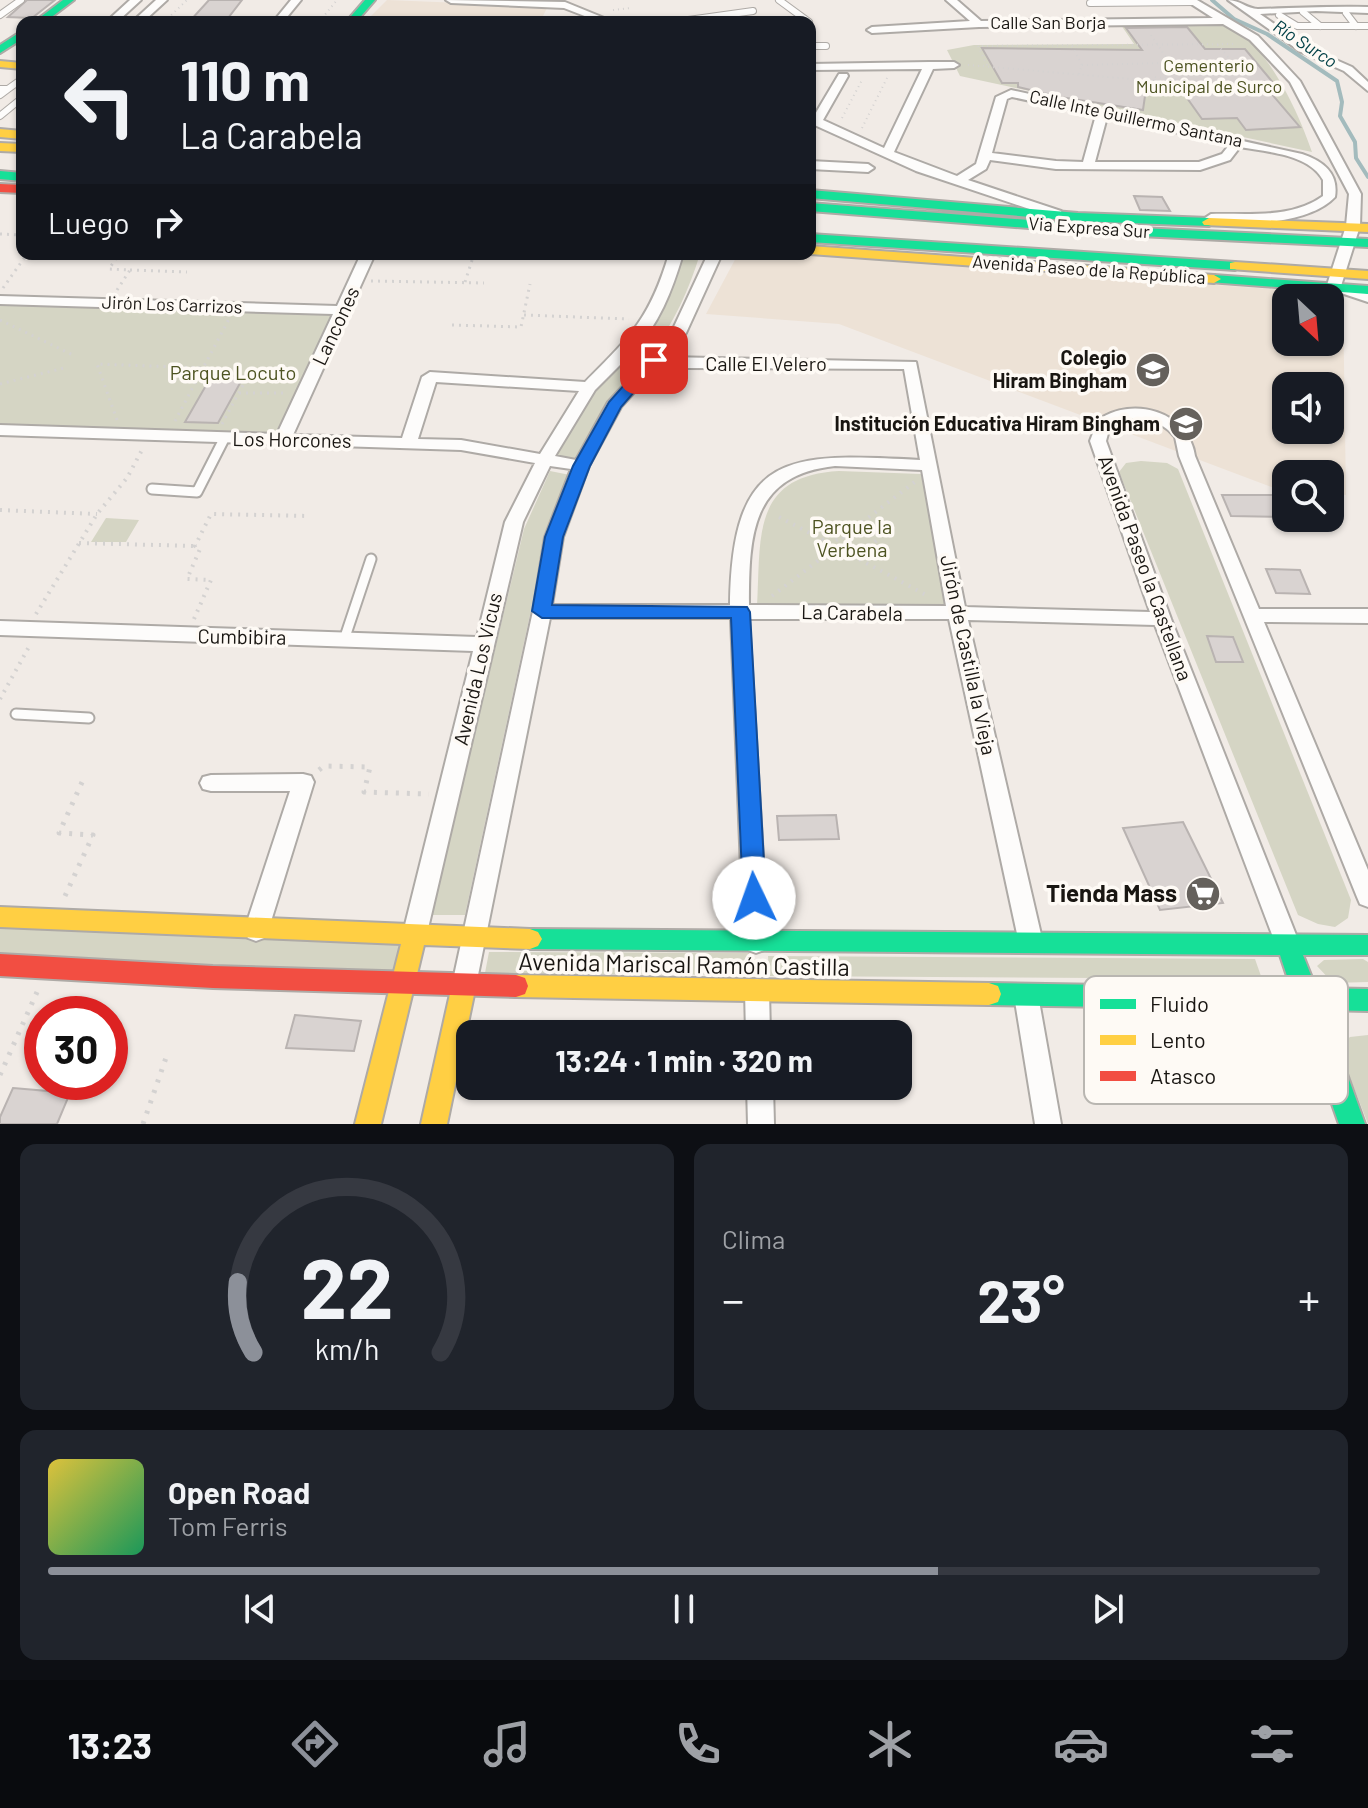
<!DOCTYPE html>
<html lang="es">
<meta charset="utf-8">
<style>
body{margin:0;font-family:Barlow,sans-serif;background:#20242c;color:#f1f3f6;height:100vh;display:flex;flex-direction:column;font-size:30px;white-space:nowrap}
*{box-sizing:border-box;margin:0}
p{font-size:26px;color:#9ea1a6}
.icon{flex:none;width:44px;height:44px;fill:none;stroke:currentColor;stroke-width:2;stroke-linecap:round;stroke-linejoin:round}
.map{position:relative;height:1124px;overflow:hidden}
.details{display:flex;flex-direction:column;gap:20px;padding:20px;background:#0d0f14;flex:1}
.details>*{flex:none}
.top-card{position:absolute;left:16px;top:16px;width:800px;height:244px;border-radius:16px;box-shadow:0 2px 6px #0004;background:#171b24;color:#f1f3f6;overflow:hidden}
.needle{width:52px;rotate:154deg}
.buttons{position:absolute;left:1272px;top:284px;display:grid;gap:16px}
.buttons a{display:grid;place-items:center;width:72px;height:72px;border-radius:16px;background:#171b24;box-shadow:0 2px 6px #0004;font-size:40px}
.speed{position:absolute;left:24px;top:996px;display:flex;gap:16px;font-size:40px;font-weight:700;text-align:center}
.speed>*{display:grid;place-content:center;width:104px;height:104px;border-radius:50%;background:#171b24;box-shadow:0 2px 6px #0004;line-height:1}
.speed .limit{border:12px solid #d22;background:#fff;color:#111}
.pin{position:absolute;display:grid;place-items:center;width:68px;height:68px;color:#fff;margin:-34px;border-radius:16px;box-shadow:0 4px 12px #0006}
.me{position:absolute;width:88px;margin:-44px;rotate:357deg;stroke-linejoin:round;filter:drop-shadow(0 0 6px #0008)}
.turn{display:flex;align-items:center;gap:28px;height:168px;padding:0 32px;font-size:36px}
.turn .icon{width:104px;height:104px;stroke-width:2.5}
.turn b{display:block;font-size:56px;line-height:68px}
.then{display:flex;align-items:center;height:76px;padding:0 32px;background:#0003;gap:16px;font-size:30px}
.big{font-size:60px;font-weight:700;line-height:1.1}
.details .tile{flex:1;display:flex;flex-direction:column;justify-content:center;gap:12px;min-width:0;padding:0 28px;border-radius:16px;background:#20242c}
.details .dial{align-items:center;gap:0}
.dial svg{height:208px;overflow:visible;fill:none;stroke:#363941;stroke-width:7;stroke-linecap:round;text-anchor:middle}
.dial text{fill:#f1f3f6;stroke:none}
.song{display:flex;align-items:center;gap:24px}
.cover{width:96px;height:96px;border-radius:12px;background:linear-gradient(135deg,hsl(50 70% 55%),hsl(150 70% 35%))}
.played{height:8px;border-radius:4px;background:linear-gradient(90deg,#8c9099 70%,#363941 70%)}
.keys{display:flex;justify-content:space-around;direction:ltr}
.heat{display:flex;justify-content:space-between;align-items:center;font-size:44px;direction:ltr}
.details .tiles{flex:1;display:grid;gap:20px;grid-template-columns:1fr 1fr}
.tile:last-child{grid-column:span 2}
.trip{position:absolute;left:456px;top:1020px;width:456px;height:80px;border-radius:16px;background:#171b24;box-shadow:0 2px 6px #0004;font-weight:700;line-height:80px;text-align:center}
.tab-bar{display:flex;height:128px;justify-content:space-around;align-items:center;background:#090b0e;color:#9ea1a6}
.tab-bar .icon{width:56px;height:56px}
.tab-bar .on{color:#8c9099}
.tab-bar b{font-size:36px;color:#f1f3f6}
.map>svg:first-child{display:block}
.built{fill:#ede2d6;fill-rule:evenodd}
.green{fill:#d5d5c4}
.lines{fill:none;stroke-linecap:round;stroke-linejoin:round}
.stream{stroke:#a3bbbd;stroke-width:4}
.building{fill:#d9d3d1;stroke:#b9b3b1;stroke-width:2}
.lane-far1-casing{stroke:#aeaaa6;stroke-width:8}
.lane-casing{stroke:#aeaaa6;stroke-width:13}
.street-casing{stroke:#aeaaa6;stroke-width:4}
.fast-casing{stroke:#aeaaa6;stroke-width:4}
.slow-casing{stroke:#aeaaa6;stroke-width:4}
.jam-casing{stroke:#aeaaa6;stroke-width:4}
.path-far3{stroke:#d4d2d1;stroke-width:2;stroke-dasharray:1 4;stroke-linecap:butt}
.path-far2{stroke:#d4d2d1;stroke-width:3;stroke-dasharray:2 5;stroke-linecap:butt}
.path-far1{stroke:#d4d2d1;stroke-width:4;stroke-dasharray:2 6;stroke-linecap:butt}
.path{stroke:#d4d2d1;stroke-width:5;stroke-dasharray:3 8;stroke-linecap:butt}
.lane-far1{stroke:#fdfcfb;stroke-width:6}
.lane{stroke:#fdfcfb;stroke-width:9}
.street{fill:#fdfcfb;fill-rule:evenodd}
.fast{fill:#16e098;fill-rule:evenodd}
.slow{fill:#ffcf43;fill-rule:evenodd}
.jam{fill:#f24e42;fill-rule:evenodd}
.route{fill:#1a73e8;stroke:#114b97;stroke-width:2}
.labels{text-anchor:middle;stroke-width:7;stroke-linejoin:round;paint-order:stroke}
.far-street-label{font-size:18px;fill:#191612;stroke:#fefaf5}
.far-water-label{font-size:18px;font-style:italic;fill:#024147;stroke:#fefaf5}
.far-park-label{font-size:18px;fill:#4d5321;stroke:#fefaf5}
.street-label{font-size:20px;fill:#191612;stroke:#fefaf5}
.poi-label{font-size:20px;font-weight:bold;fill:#191612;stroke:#fefaf5;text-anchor:end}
.park-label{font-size:20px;fill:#4d5321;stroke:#fefaf5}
.near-poi-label{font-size:24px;font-weight:bold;fill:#191612;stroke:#fefaf5;text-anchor:end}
.near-street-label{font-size:24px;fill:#191612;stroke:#fefaf5}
.key{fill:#fefaf5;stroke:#b9b6b1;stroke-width:2}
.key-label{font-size:22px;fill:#191612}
</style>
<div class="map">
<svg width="1368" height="1124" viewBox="0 0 1368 1124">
<rect width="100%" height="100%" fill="#f1ebe6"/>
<!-- built -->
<path class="built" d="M387,0L461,3L548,6L540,22H365Z
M738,254H810L1282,290L1343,298L1346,495L1330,494V474H1286V490H1279L839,324L706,314ZM1286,298H1330V342H1286ZM1286,386H1330V430H1286Z"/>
<!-- green -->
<path class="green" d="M1221,24C1265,37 1298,111 1312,152L960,76L947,50L974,45L1134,44L1121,25Z
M680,254H700C689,290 674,322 652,353L634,352Z
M0,303L335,313L277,437L0,426Z
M623,359L646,362L579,460L553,454L593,389Z
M1141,461L1167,463L1178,469L1351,900L1348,918L1335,927L1318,924L1298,915L1119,472L1126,463Z
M550,471L570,475L544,534L533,601L465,915H431L524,529Z
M839,471L921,474L948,606H757C761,537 751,476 839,471Z
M106,518L139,520L126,542H91Z
M0,925L402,944L393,975L0,958Z
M489,952L749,953L750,975L485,973Z
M768,956L1255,959L1262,979L769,976Z
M1363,959L1368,962V982L1333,983L1317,966L1324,960Z
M1368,1035V1124L1338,1047L1350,1037Z"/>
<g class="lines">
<!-- stream -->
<path class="stream" d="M1212,0L1234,19L1267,34L1337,81L1342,102L1340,116L1355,142L1356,158L1368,177"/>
</g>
<!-- building -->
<path class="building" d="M27,0H55L32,18L8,17Z
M209,0H242L225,22H189Z
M1187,27L1205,49H1245L1275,85H1264L1300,127L1246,130L1237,118L1202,119L1177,84L1147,82L1143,110L1060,97L1018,87V83H1002L982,48L1142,50L1126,28Z
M1134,196L1162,197L1170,211L1140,210Z
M212,375L244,376L218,423L185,422Z
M1222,495H1286V517L1231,516Z
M1266,569L1300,570L1310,594L1276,593Z
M1207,636L1233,637L1243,662H1216Z
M836,815L839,839L779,840L777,816Z
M1183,822L1223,903L1160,910L1123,828Z
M295,1015L361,1021L354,1051L286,1048Z
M13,1088L70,1093L57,1124H0V1117Z"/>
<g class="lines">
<!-- lane-far1 casing -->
<g class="lane-far1-casing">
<path id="lane-far1" d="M779,0L809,22
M1090,3L1194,2
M1303,12L1320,26
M1346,13L1356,26
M0,15L21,0
M1279,15L1297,26H1368
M674,22L753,11
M810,46H826
M0,89H8L0,95
M8,89L22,79
M0,116L22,98"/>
</g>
<!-- lane casing -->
<g class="lane-casing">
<path id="lane" d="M152,489L197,492L224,439
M344,640L371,559
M16,714L89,718"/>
</g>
<!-- street casing -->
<g class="street-casing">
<path id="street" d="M130,0H141L117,22H106Z
M156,0H167L143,22H132Z
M291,0H301L283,22H273Z
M446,0L565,2L614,22H600L564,8L451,3Z
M946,0H957L981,21L1213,18L1185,0H1197L1258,36L1300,81L1361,194L1360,226L1341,286L1368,294V302L1326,288L1346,226L1349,194L1290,82L1250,40L1223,24L979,27L872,33L867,30L872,27L970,21Z
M1228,0C1240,0 1247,9 1258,9C1295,8 1331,6 1368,7V13L1316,11L1260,14L1309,48L1352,67L1368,82V91L1344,71L1301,52Z
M929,62H954L959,65L954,68L933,69L894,152L957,176L976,164L996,97L1011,90L1302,154C1323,161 1339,173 1335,197C1310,224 1242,227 1206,221L1205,218L1211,214C1249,213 1291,219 1323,196V180C1309,154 1267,152 1240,147L1230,160L1200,170L1056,169L990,160L986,169L968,180L1061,211L1062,214L1056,218L916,171L810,123V116H814L839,74H847L848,76L823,120L884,148L922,69L810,70V64ZM1012,97L1096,115L1083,162L1056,161L992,153L1007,99ZM1107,117L1230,144L1222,154L1199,162H1095Z
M810,161L868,164L874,168L868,172L810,169Z
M361,254H375L293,435L402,438L422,377L430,372L585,382C631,336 650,318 669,254H683C672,291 659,325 632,353L651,355L672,331L708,254H722L686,333L666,357L916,362L965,607L1150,612L1090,441L1098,420C1133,395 1189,412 1195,456L1259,609H1368V623L1264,622L1368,870V907L1360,904L1357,897L1179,456L1175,437C1160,418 1130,411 1110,426L1106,441L1171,619L1300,945L1296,952L1288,955L1280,952L1276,945L1155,625L968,620L1043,943L1039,950L1031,953L1023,950L1019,943L949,619H749L768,943L764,950L756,953L748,950L744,943L731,618H550L476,985L473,993L464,996L455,993L452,985L533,611L545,537L571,469L550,466L523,522L426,937L422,944L414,947L406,944L402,937L473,651L0,635V621L477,637L505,522L535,463L461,450L0,435V425L277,434L333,314L0,304V296L337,306ZM624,361L644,363L608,402L576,460L555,456L595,390ZM659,365L682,368L904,369L920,460C788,453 732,450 730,605H552L563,537L589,466L621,407ZM436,382L579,391L540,454L461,440L418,439ZM835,466L922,470L946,606L749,605C749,535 751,475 835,466Z
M303,774L311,776L314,782L268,931L264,938L256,941L248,938L244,931L290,791H211L203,789L200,783L203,777L211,775Z
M757,979L766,982L769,990L770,1034H746L745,990L748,982Z
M1026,984L1035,987L1038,995L1061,1124H1035L1014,995L1017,987Z
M747,1086H773L774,1124H748Z"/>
</g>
<!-- fast casing -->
<g class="fast-casing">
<path id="fast" d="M63,0H74L45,22H34Z
M365,0H375L356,22H346Z
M22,31V39L0,53V45Z
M0,171L22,173V181L0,179Z
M810,190L1078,213L1209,218L1216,222L1209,226L1078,221L810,198Z
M810,203L1119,227L1368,239V247L1119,235L810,211Z
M810,234L1235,262L1242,266L1235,270L810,242Z
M1214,275L1368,286V294L1209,282V276Z
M530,929L1368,935V955H1303L1316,988L1368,989V1011L1324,1010L1365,1124H1339L1299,1010L989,1005L980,1002L977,994L980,986L989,983L1291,988L1280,955L530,949L522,946L518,939L522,932Z"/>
</g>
<!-- slow casing -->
<g class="slow-casing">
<path id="slow" d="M0,61L22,63V69L0,67Z
M0,129L22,131V139L0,137Z
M0,143L22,144V152L0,151Z
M1209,218L1368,224V232L1204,225L1202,222Z
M810,246L1214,275L1221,279L1214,283L810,254Z
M1235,262L1368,271V279L1230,269V263Z
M0,907L530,929L538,932L542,939L538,946L530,949L424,945L381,1124H355L401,944L0,927Z
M464,974L473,977L476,985L447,1124H421L452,985L455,977Z
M516,975L989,983L998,986L1001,994L998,1002L989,1005L516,997L507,994L504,986L507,978Z"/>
</g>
<!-- jam casing -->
<g class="jam-casing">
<path id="jam" d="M0,184L22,185V193L0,192Z
M0,954L213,966L516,975L525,978L528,986L525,994L516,997L213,988L0,976Z"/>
</g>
<!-- path-far3 -->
<path class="path-far3" d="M613,10L631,8
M164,22L187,0
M319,22L337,0
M1151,35L1170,63L1173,79
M1072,46L1082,65L1079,74
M968,65L1154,81
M987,65L978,46L1236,44
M1082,65L1170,63
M1155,77L1179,80V87L1154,84Z
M1179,83L1254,92V88L1217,44
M842,118L862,80
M862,128L887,78"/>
<!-- path-far2 -->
<path class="path-far2" d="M0,234L22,235
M301,254L299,258H350
M130,270L187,272
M371,281L484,283
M465,282L474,254
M3,288L27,254
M117,290L130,270L109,269L119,254
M524,315L629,319
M0,320L75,356
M452,325L521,327L530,284
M203,372L294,375
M0,384L64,368
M239,393H285
M117,420L97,364L205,368
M175,421L229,319
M222,424L249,374"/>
<!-- path-far1 -->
<path class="path-far1" d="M0,510L97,514
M779,517L829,543
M843,537L857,558
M79,543L195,546
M828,553L857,558L928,596
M857,558L877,540
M772,596L828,553L829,543L843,537L916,481
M36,614L97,514L127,478L142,450
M194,619L211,580L187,579L200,549L195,546L211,514L310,516
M0,699L30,645"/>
<!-- path -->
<path class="path" d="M319,770L324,766L370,767L364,792L429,794
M65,896L93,835L59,833L83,780
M0,1075L37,992
M143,1124L168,1052"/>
<!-- lane-far1 -->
<use href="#lane-far1" class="lane-far1"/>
<!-- lane -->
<use href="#lane" class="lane"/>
<!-- street -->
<use href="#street" class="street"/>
<!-- fast -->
<use href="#fast" class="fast"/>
<!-- slow -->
<use href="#slow" class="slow"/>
<!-- jam -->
<use href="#jam" class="jam"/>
</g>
<!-- route -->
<path class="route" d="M654,355L662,360L621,407L590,466L563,537L552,605L747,607L750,612L766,898L762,905L754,908L746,905L743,898L731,618H542L532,611L545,537L573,466L609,402L649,357Z"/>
<!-- icons -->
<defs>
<g id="school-disc" transform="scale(1.8)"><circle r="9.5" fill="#65615c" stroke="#fefaf5"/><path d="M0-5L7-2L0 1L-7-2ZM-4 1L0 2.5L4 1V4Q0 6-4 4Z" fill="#fff"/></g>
<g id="supermarket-disc" transform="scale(1.8)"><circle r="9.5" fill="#65615c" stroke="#fefaf5"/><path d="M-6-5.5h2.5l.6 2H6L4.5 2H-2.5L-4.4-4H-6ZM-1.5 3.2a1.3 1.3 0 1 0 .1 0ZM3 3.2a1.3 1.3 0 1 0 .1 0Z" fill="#fff"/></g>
</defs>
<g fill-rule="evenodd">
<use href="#school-disc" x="1153" y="370"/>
<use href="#school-disc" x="1186" y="424"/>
<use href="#supermarket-disc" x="1203" y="894"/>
</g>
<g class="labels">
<!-- far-street labels -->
<g class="far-street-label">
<text x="1048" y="29">Calle San Borja</text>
<text transform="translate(1136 119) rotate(12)" y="6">Calle Inte Guillermo Santana</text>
<text transform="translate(1089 228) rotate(4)" y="6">Via Expresa Sur</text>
<text transform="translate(1089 270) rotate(4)" y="6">Avenida Paseo de la República</text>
<text transform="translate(172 305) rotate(2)" y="6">Jirón Los Carrizos</text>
</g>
<!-- far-water labels -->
<g class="far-water-label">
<text transform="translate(1305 44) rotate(33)" y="6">Río Surco</text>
</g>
<!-- far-park labels -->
<g class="far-park-label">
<text x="1209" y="72">Cementerio<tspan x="1209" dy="21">Municipal de Surco</tspan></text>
</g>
<!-- street labels -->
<g class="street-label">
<text transform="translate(336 326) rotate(-65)" y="7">Lancones</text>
<text x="766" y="371">Calle El Velero</text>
<text transform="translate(292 440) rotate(1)" y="7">Los Horcones</text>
<text transform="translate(1145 568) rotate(70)" y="7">Avenida Paseo la Castellana</text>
<text transform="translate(852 613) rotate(1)" y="7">La Carabela</text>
<text transform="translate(242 637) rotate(1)" y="7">Cumbibira</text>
<text transform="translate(968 655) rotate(78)" y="7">Jirón de Castilla la Vieja</text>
<text transform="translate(478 669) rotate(-77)" y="7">Avenida Los Vicus</text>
</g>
<!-- poi labels -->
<g class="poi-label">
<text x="1127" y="365">Colegio<tspan x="1127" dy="23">Hiram Bingham</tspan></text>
<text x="1160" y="431">Institución Educativa Hiram Bingham</text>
</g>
<!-- park labels -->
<g class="park-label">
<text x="233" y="380">Parque Locuto</text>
<text x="852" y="534">Parque la<tspan x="852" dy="23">Verbena</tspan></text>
</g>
<!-- near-poi labels -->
<g class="near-poi-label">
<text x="1177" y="902">Tienda Mass</text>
</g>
<!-- near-street labels -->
<g class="near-street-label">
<text transform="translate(684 965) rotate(1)" y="8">Avenida Mariscal Ramón Castilla</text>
</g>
</g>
<!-- legend -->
<rect x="1084" y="976" width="264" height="128" rx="12" class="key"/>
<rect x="1100" y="999" width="36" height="10" fill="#16e098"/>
<rect x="1100" y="1035" width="36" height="10" fill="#ffcf43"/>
<rect x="1100" y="1071" width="36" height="10" fill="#f24e42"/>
<g class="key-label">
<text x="1150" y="1012">Fluido</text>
<text x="1150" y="1048">Lento</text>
<text x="1150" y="1084">Atasco</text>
</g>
</svg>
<div class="buttons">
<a><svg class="needle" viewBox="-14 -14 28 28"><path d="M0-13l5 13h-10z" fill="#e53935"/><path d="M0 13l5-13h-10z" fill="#9ea1a6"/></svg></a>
<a><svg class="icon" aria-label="sound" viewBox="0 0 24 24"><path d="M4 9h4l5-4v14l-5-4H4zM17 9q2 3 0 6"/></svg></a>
<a><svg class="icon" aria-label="search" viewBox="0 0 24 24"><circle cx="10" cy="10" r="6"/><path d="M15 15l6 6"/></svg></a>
</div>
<div class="speed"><div class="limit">30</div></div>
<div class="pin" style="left:654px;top:360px;background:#d93025"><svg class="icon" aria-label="arrive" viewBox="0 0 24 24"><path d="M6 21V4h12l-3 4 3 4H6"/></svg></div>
<svg class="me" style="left:754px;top:898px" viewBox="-20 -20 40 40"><circle r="19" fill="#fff"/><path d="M0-13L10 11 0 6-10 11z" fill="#1a73e8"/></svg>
<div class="trip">13:24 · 1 min · 320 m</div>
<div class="top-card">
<div class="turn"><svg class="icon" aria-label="left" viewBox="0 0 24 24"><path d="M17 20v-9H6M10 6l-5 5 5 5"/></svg><div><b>110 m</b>La Carabela</div></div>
<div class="then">Luego<svg class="icon" aria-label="right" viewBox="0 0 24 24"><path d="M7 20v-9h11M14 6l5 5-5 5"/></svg></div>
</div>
</div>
<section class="details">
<div class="tiles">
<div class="tile dial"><svg viewBox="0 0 100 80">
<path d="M14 69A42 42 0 1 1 86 69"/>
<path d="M14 69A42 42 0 0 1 8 42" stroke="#8c9099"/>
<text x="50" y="56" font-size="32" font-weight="700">22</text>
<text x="50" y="72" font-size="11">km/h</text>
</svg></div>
<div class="tile"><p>Clima</p>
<div class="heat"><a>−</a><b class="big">23°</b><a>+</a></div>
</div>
<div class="tile">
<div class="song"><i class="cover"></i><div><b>Open Road</b><p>Tom Ferris</p></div></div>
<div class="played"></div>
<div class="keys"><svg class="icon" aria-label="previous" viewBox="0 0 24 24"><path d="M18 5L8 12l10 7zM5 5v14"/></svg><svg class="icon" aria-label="pause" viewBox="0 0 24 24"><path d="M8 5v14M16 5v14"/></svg><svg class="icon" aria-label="next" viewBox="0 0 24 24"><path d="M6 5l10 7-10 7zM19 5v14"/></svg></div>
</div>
</div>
</section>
<nav class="tab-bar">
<b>13:23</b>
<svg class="icon on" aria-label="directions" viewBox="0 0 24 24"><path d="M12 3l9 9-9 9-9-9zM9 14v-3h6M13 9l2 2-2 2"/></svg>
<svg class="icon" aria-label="music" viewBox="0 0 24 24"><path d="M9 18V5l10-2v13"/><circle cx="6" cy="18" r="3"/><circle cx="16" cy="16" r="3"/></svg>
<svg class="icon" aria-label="phone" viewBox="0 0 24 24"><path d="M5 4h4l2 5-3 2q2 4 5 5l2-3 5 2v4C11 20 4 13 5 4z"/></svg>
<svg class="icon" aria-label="climate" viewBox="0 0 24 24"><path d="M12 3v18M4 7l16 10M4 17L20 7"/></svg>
<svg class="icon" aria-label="car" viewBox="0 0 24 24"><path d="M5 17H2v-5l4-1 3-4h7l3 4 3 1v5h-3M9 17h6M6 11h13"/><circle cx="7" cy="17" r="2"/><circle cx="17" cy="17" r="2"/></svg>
<svg class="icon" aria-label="filters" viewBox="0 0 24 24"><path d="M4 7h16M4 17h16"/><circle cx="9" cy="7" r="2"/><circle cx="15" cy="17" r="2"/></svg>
</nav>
